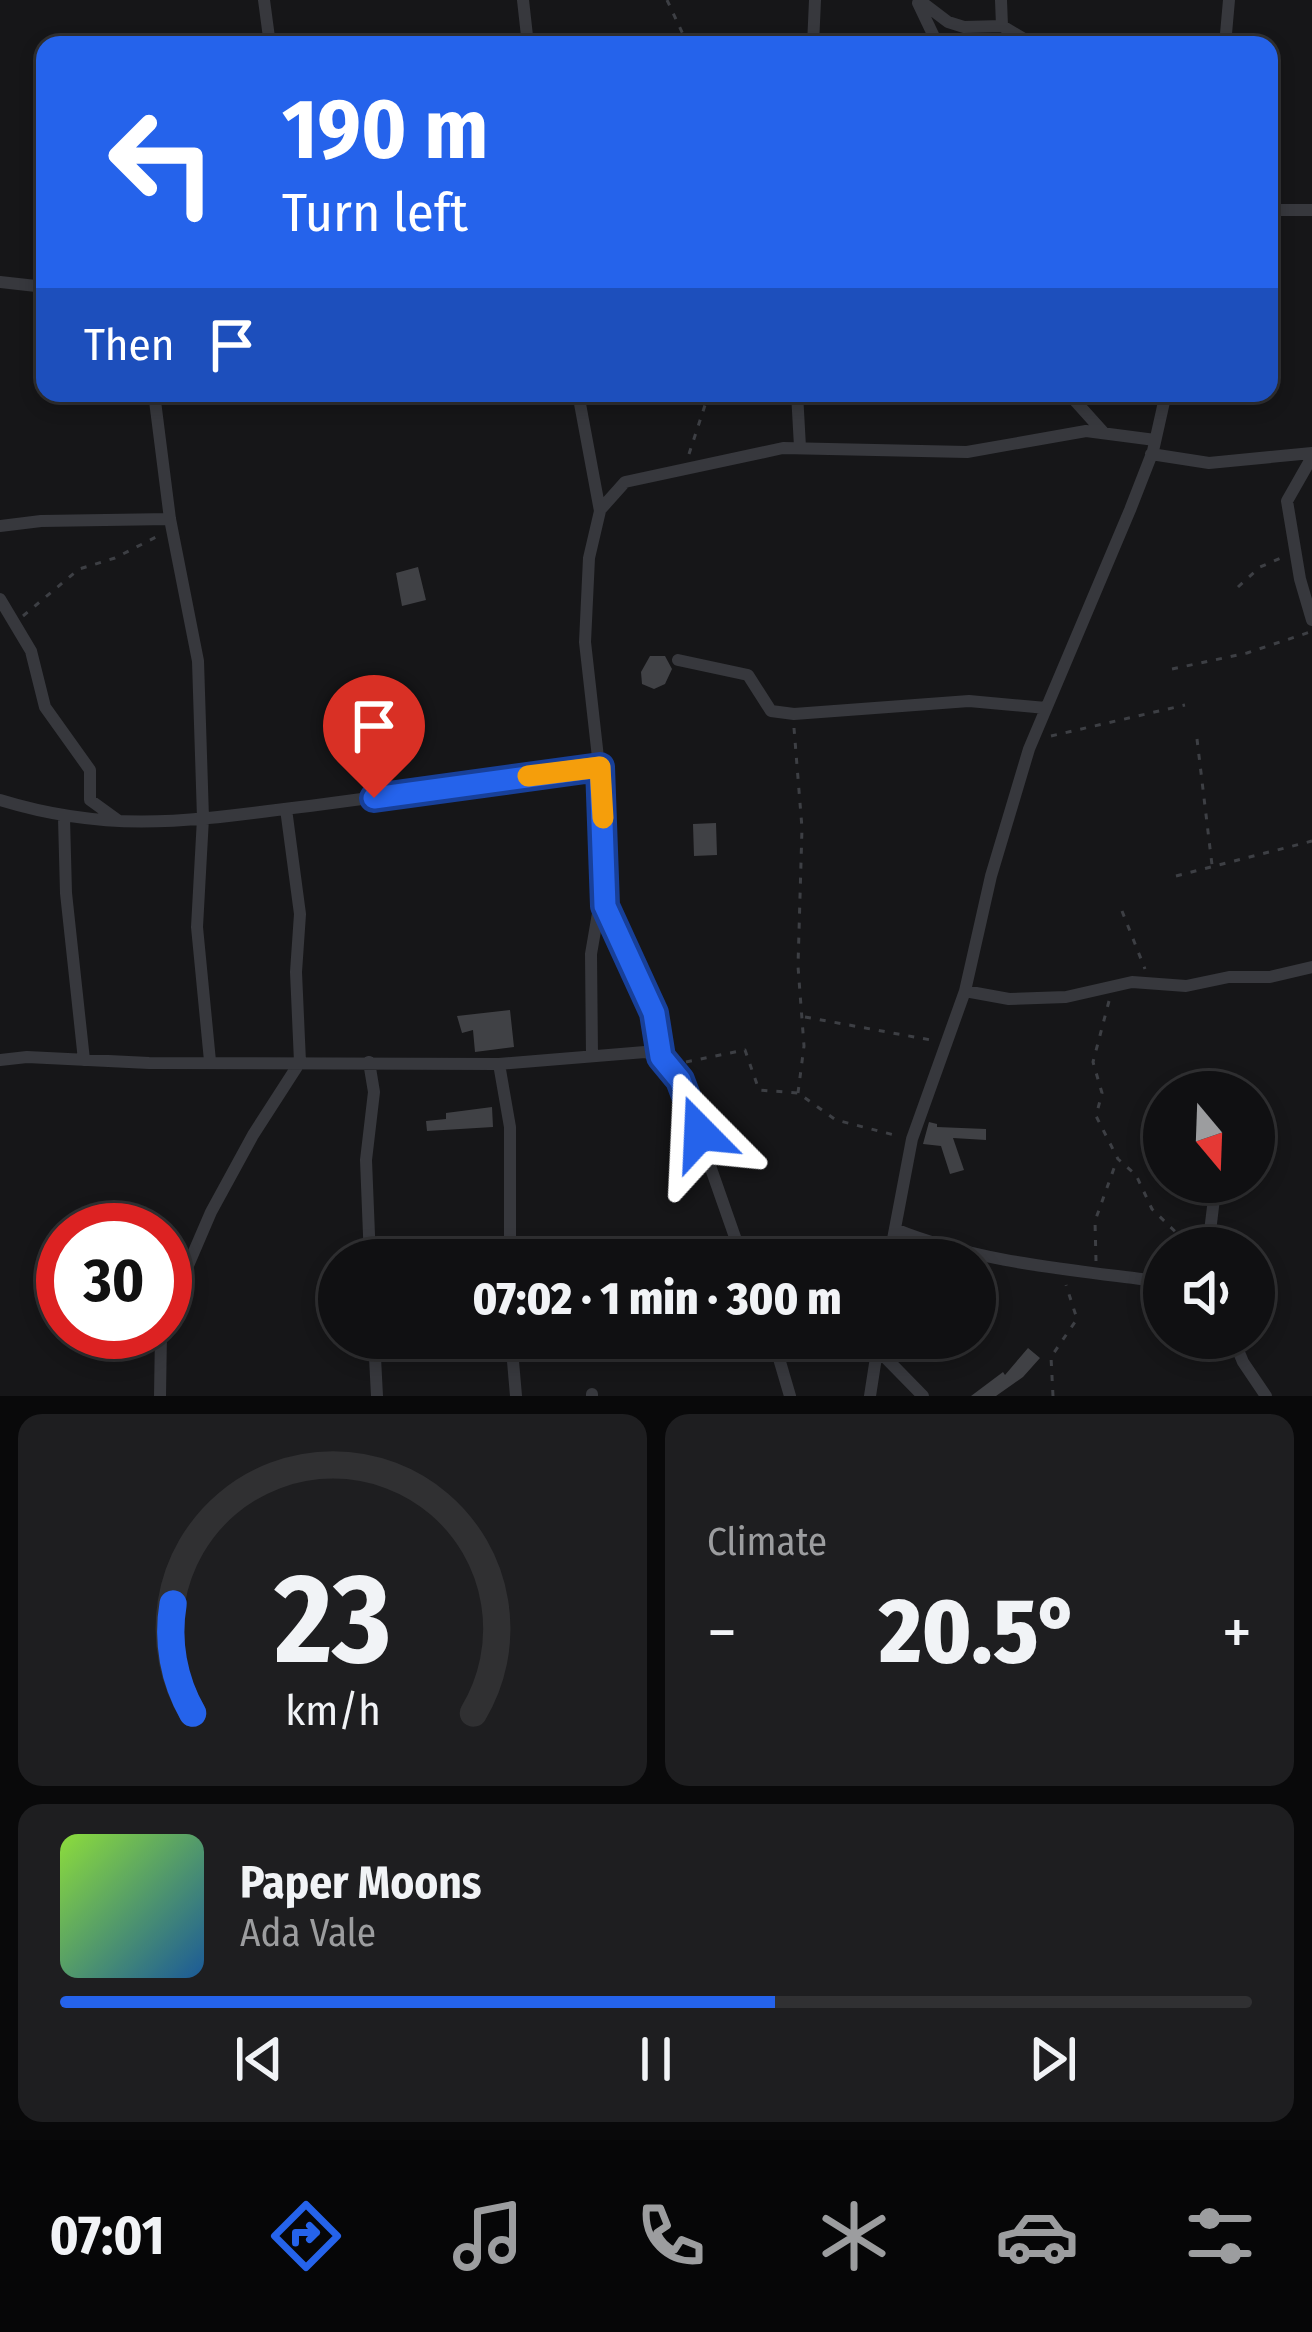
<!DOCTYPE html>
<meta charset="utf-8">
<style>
body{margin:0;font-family:"Fira Sans Condensed",sans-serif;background:#1e1e20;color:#f1f3f6;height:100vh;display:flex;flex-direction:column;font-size:45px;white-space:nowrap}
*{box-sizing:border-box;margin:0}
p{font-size:39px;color:#9c9d9f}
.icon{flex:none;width:66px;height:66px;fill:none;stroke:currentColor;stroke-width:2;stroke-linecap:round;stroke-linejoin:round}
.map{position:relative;height:1396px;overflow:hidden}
.side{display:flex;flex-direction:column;gap:18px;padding:18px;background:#09090a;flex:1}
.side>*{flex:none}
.top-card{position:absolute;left:36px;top:36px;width:1242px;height:366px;border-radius:24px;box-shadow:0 6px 18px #0003,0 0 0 3px #303032;background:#2563eb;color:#fff;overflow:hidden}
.needle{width:78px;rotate:161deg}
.controls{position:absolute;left:1143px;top:1071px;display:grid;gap:24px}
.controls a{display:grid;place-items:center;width:132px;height:132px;border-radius:50%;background:#101012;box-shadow:0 6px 18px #0003,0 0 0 3px #303032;font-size:60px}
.speed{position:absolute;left:36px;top:1203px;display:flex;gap:24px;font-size:60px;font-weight:700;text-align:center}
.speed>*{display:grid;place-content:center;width:156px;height:156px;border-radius:50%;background:#101012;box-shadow:0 6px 18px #0003,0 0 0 3px #303032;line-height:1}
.speed .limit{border:18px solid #d22;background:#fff;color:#111}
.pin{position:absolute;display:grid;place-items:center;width:102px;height:102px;color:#fff;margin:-123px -51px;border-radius:50% 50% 50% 0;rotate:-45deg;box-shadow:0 0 12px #0007}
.pin .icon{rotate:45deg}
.me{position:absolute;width:132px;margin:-66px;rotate:339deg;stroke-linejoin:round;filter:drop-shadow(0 0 9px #0008)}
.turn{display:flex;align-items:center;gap:42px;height:252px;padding:0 48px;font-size:54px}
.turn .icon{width:156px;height:156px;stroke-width:2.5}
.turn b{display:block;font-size:84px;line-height:102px}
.then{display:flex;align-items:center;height:114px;padding:0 48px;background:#0003;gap:24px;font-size:45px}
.big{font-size:90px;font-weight:800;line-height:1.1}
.side .card{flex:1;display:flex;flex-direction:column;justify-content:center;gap:18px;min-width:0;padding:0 42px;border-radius:24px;background:#1e1e20}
.side .dial{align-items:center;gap:0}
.dial svg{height:312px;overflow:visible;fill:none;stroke:#303032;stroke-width:7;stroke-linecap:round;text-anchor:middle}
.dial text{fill:#f1f3f6;stroke:none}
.song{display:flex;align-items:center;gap:36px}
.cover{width:144px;height:144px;border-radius:18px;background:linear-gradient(135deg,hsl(90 70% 55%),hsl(210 70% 35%))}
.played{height:12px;border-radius:6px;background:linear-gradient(90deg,#2563eb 60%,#303032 60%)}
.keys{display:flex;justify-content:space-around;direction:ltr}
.heat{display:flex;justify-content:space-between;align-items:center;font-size:66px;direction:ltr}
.side .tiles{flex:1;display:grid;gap:18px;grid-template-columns:1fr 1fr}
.card:last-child{grid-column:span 2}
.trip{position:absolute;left:318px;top:1239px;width:678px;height:120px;border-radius:60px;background:#101012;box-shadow:0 6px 18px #0003,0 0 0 3px #303032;font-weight:800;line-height:120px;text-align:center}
.tabs{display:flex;height:192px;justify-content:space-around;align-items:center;background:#060607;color:#9c9d9f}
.tabs .icon{width:84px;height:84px}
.tabs .selected{color:#2563eb}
.tabs b{font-size:54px;color:#f1f3f6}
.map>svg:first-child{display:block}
.building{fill:#404145}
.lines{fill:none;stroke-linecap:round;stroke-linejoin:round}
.path{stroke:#3d3f44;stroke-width:3;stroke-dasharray:6 9;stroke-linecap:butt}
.minor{stroke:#37383d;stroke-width:12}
.route-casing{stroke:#184099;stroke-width:30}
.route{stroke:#2563eb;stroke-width:21}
.slow{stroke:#f59e0b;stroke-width:21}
</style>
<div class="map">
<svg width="1312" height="1396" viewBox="0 0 1312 1396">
<rect width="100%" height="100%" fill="#161618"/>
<!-- building -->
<path class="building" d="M418,567L426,600L402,606L396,573Z
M650,656H665L672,669L665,684L654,689L642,684L641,672Z
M716,823L717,855L694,856L693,824Z
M510,1010L514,1047L475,1052L473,1030L462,1033L457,1016Z
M492,1107L493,1127L427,1131L426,1121L446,1119V1113Z
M929,1122L937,1124V1127L986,1129V1140L953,1138L964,1170L950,1174L941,1146L923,1144Z
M1028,1348L1040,1358L1023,1377L996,1396H971L1003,1372L1005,1375Z"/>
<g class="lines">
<!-- path -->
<path class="path" d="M667,0L688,45
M689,454L709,393
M1238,587L1260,567L1283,557
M23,616L79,569L115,558L158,536
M1172,669L1247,653L1310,632
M794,728L802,828L798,966L804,1046L798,1093
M1051,736L1185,705
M1197,739L1212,865
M1176,876L1312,841
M1122,911L1145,969
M1109,1001L1093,1062L1102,1093L1096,1116L1118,1159L1136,1175L1152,1209L1192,1248
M805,1017L931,1040
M686,1062L745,1050L759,1090L798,1093L836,1120L898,1136
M1096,1261L1095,1221L1117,1160
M1053,1396L1051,1357L1077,1319L1066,1285"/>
<!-- minor -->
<path class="minor" d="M264,0L270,45
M523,0L528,45
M919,0L948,22L964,27L1002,26L1034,45
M1001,0L1002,26
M918,3L938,45
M813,45L815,0
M1225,45L1229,0
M1269,210H1312
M0,282L45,287
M154,393L170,519L198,661L203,818L197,927L210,1061
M578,393L600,511L589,558L585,642L602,793V889L610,923L654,1013L661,1057
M797,393L800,447
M1068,393L1104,433
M1151,454L1209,463L1312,453
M1312,457L1287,501L1300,579L1312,620
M600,510L625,482L783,448L967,452L1086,431L1155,440
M0,526L41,521L170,519
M0,599L31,651L45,707L90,770V800L119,821
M678,660L748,675L771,711L794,714L969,701L1046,708
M0,800C117,836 200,819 317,805C412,793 506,779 600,767
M64,818L66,893L84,1060
M965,991L1009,999L1066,997L1132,982L1186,986L1229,977H1270L1312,967
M592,1055L591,954L602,890
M0,1060L27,1057L149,1063L499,1064L645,1052L661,1057L680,1080L743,1260
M369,1062L374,1092L366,1160L370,1260
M499,1064L510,1127V1260
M895,1229C978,1263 1075,1270 1164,1282
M1208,1248L1216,1182
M889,1260L912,1139L965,991L991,876L1029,749L1130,510L1153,451L1166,393
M165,1319L211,1212L253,1135L300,1062L296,972L300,914L286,809
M374,1338L377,1396
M511,1338L516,1396
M773,1338L790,1396
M1233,1338L1243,1362L1266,1396
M877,1349L923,1396
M592,1394V1396
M160,1396L161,1332
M870,1396L879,1338"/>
</g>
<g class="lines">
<!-- route casing -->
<g class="route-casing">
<path id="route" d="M374,798L600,767L605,906L654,1013L661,1057L680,1080L700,1133"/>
</g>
<!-- route -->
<use href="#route" class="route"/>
<!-- slow -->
<path class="slow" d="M528,776L600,767L603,818"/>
</g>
</svg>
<div class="controls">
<a><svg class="needle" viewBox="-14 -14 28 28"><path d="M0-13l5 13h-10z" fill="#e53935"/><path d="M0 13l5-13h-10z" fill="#9c9d9f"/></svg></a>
<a><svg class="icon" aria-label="sound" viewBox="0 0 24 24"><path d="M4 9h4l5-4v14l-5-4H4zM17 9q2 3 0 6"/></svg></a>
</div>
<div class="speed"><div class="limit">30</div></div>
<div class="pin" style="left:374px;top:798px;background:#d93025"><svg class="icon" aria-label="arrive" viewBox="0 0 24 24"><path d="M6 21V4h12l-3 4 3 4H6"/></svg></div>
<svg class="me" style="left:700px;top:1133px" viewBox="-20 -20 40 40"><path d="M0-17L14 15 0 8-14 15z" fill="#2563eb" stroke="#fff" stroke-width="4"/></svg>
<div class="trip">07:02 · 1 min · 300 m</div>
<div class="top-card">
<div class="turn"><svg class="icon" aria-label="left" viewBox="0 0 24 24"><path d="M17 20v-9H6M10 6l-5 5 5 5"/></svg><div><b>190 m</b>Turn left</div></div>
<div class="then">Then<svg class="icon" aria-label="arrive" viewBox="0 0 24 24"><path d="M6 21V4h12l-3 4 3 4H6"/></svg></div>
</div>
</div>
<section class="side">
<div class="tiles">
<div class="card dial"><svg viewBox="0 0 100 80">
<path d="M14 69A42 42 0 1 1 86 69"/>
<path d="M14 69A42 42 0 0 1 9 41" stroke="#2563eb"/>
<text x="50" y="56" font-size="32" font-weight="700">23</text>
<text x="50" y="72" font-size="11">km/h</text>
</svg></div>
<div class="card"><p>Climate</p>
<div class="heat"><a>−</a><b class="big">20.5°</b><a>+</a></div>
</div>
<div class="card">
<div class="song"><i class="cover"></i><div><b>Paper Moons</b><p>Ada Vale</p></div></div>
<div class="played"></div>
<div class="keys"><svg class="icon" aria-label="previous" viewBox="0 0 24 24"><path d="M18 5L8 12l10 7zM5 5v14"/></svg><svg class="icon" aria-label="pause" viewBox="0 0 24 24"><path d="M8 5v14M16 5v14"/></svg><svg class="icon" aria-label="next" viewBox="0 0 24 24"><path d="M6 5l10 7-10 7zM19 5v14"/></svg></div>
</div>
</div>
</section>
<nav class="tabs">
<b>07:01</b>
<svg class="icon selected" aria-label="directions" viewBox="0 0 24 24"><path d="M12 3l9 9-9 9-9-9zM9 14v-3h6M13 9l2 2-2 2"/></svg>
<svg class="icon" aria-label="music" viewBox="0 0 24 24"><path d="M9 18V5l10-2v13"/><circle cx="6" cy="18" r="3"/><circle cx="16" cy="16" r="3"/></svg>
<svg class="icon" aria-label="phone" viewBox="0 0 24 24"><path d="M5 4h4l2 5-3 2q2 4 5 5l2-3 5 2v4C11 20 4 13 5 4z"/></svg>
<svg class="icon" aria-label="climate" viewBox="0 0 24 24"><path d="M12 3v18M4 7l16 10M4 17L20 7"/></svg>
<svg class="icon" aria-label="car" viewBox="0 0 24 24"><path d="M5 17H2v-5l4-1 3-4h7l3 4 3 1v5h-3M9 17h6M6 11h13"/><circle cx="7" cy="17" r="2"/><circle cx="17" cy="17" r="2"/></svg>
<svg class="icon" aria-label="filters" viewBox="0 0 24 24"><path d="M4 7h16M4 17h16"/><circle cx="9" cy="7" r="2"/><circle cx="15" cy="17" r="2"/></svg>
</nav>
